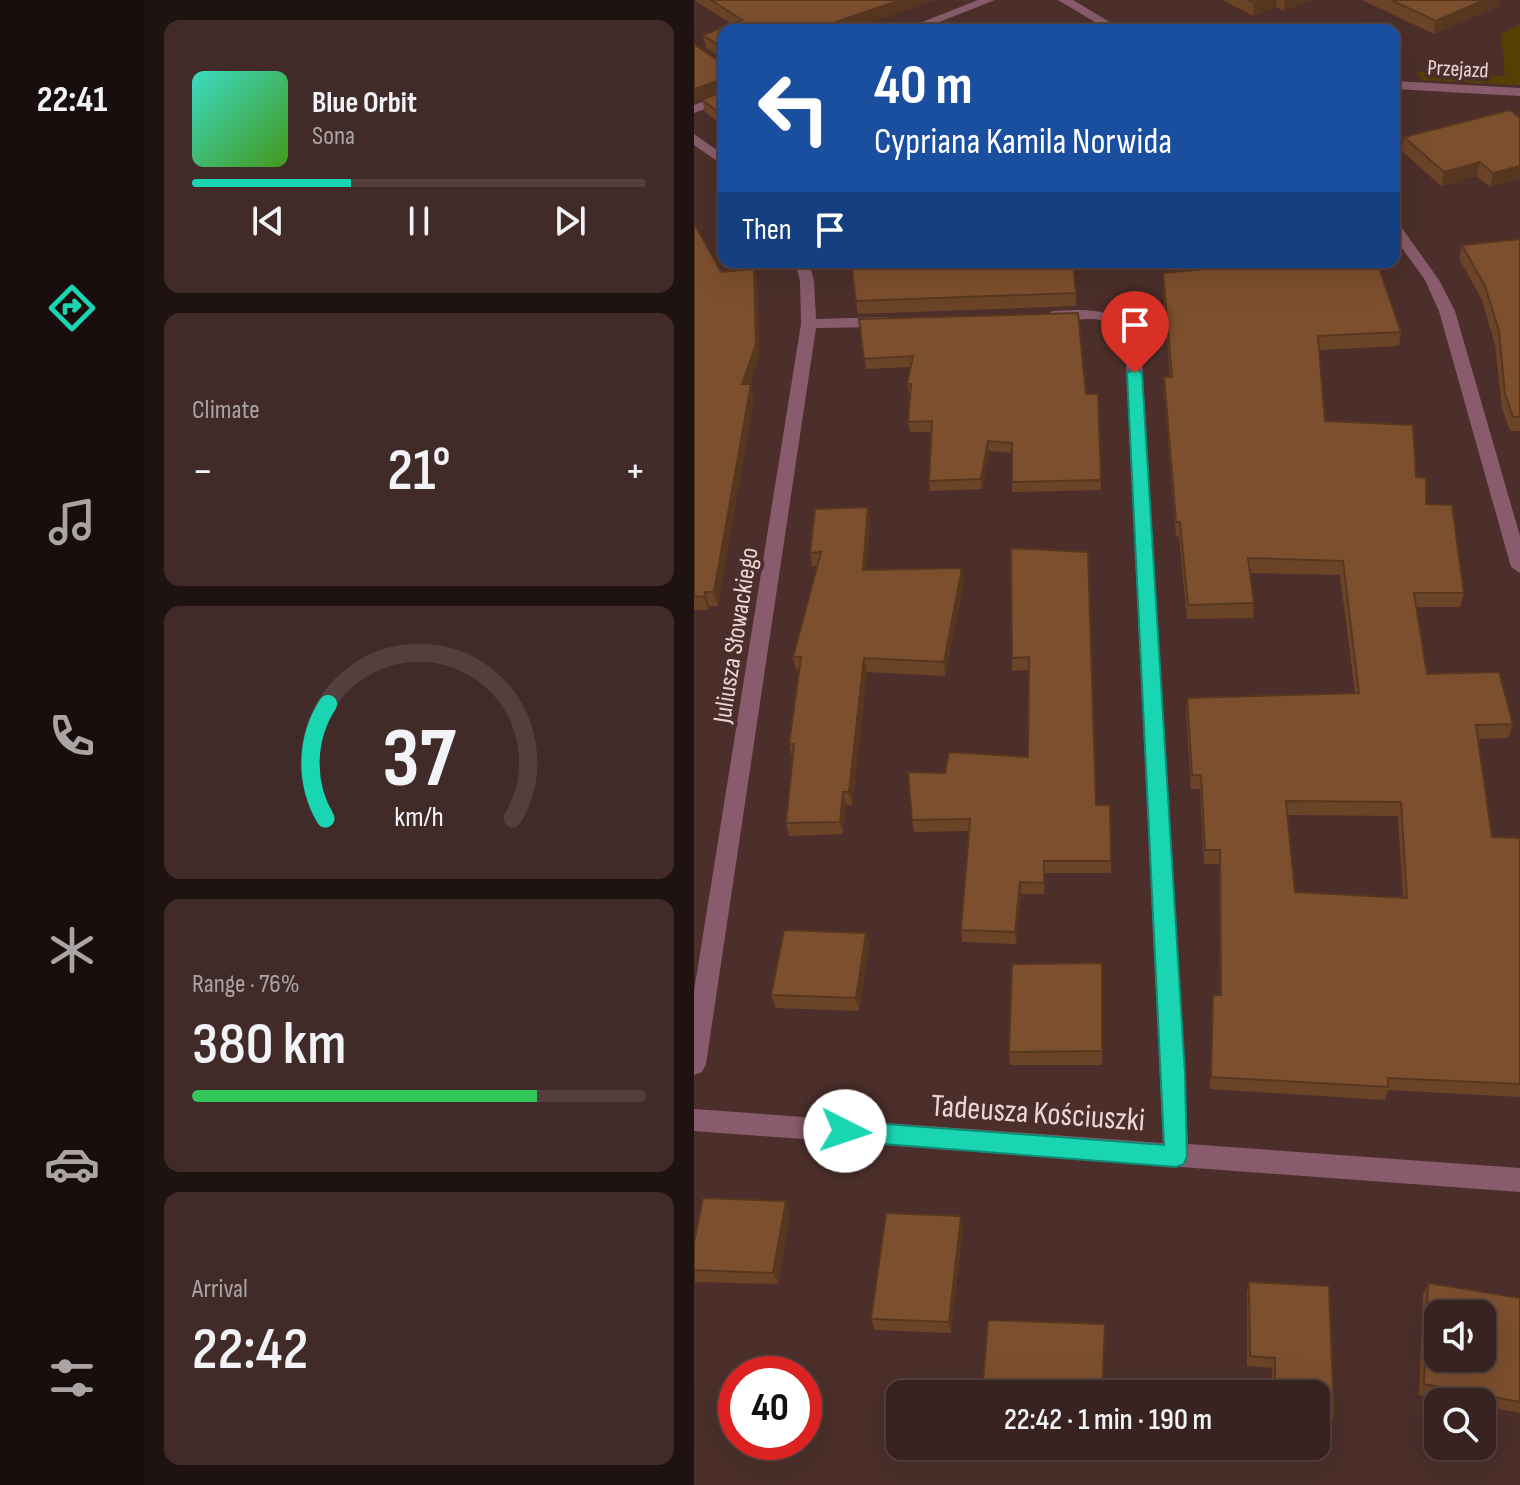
<!DOCTYPE html>
<meta charset="utf-8">
<style>
body{margin:0;font-family:"Sofia Sans Condensed",sans-serif;background:#402b29;color:#f1f3f6;height:100vh;display:flex;flex-direction:column;font-size:30px;white-space:nowrap}
*{box-sizing:border-box;margin:0}
p{font-size:26px;color:#aba4a5}
.icon{flex:none;width:44px;height:44px;fill:none;stroke:currentColor;stroke-width:2;stroke-linecap:round;stroke-linejoin:round}
.map{position:relative;flex:1;overflow:hidden}
.side{display:flex;flex-direction:column;gap:20px;padding:20px;background:#1f1312;width:550px}
.side>*{flex:none}
.top-card{position:absolute;left:24px;top:24px;width:682px;height:244px;border-radius:16px;box-shadow:0 8px 32px #0002,0 0 0 2px #53403e;background:#1a4fa0;color:#fff;overflow:hidden}
.tools{position:absolute;left:730px;top:1300px;display:grid;gap:16px}
.tools a{display:grid;place-items:center;width:72px;height:72px;border-radius:16px;background:#392320;box-shadow:0 8px 32px #0002,0 0 0 2px #53403e;font-size:40px}
.speed{position:absolute;left:24px;top:1356px;display:flex;gap:16px;font-size:40px;font-weight:700;text-align:center}
.speed>*{display:grid;place-content:center;width:104px;height:104px;border-radius:50%;background:#392320;box-shadow:0 8px 32px #0002,0 0 0 2px #53403e;line-height:1}
.speed .limit{border:12px solid #d22;background:#fff;color:#111}
.pin{position:absolute;display:grid;place-items:center;width:68px;height:68px;color:#fff;margin:-82px -34px;border-radius:50% 50% 50% 0;rotate:-45deg;box-shadow:0 0 8px #0007}
.pin .icon{rotate:45deg}
.me{position:absolute;width:88px;margin:-44px;rotate:94deg;stroke-linejoin:round;filter:drop-shadow(0 0 6px #0008)}
.turn{display:flex;align-items:center;gap:28px;height:168px;padding:0 24px;font-size:36px}
.turn .icon{width:104px;height:104px;stroke-width:2.5}
.turn b{display:block;font-size:56px;line-height:68px}
.then{display:flex;align-items:center;height:76px;padding:0 24px;background:#0003;gap:16px;font-size:30px}
.big{font-size:60px;font-weight:600;line-height:1.1}
.side .tile{flex:1;display:flex;flex-direction:column;justify-content:center;gap:12px;min-width:0;padding:0 28px;border-radius:16px;background:#402b29}
.side .dial{align-items:center;gap:0}
.dial svg{height:208px;overflow:visible;fill:none;stroke:#53403e;stroke-width:7;stroke-linecap:round;text-anchor:middle}
.dial text{fill:#f1f3f6;stroke:none}
.song{display:flex;align-items:center;gap:24px}
.cover{width:96px;height:96px;border-radius:12px;background:linear-gradient(135deg,hsl(170 70% 55%),hsl(100 70% 35%))}
.played{height:8px;border-radius:4px;background:linear-gradient(90deg,#19d5b2 35%,#53403e 35%)}
.keys{display:flex;justify-content:space-around;direction:ltr}
.heat{display:flex;justify-content:space-between;align-items:center;font-size:44px;direction:ltr}
.charge{height:12px;border-radius:6px;background:linear-gradient(90deg,#34c759 76%,#53403e 0)}
.trip{position:absolute;left:192px;top:1380px;width:444px;height:80px;border-radius:16px;background:#392320;box-shadow:0 8px 32px #0002,0 0 0 2px #53403e;font-weight:600;line-height:80px;text-align:center}
main{display:flex;flex:1;min-height:0}
.tab-bar{display:flex;flex-direction:column;width:144px;justify-content:space-around;align-items:center;background:#170e0d;color:#aba4a5}
.tab-bar .icon{width:56px;height:56px}
.tab-bar .selected{color:#19d5b2}
.tab-bar b{font-size:36px;color:#f1f3f6}
.map>svg:first-child{display:block}
.green{fill:#554004}
.lines{fill:none;stroke-linecap:round;stroke-linejoin:round}
.minor{fill:#885c6c;fill-rule:evenodd}
.wall{fill:#6b4428;fill-rule:evenodd}
.shaded-wall{fill:#573720}
.building{fill:#7c4f2e;stroke:#573720;stroke-width:2;fill-rule:evenodd}
.route{fill:#19d5b2;stroke:#108a74;stroke-width:2}
.labels{text-anchor:middle;stroke-width:8;stroke-linejoin:round;paint-order:stroke}
.far-street-label{font-size:22px;fill:#ebd7d5;stroke:#4c2f2b}
.street-label{font-size:26px;fill:#ebd7d5;stroke:#4c2f2b}
.near-street-label{font-size:32px;fill:#ebd7d5;stroke:#4c2f2b}
</style>
<main>
<nav class="tab-bar">
<b>22:41</b>
<svg class="icon selected" aria-label="directions" viewBox="0 0 24 24"><path d="M12 3l9 9-9 9-9-9zM9 14v-3h6M13 9l2 2-2 2"/></svg>
<svg class="icon" aria-label="music" viewBox="0 0 24 24"><path d="M9 18V5l10-2v13"/><circle cx="6" cy="18" r="3"/><circle cx="16" cy="16" r="3"/></svg>
<svg class="icon" aria-label="phone" viewBox="0 0 24 24"><path d="M5 4h4l2 5-3 2q2 4 5 5l2-3 5 2v4C11 20 4 13 5 4z"/></svg>
<svg class="icon" aria-label="climate" viewBox="0 0 24 24"><path d="M12 3v18M4 7l16 10M4 17L20 7"/></svg>
<svg class="icon" aria-label="car" viewBox="0 0 24 24"><path d="M5 17H2v-5l4-1 3-4h7l3 4 3 1v5h-3M9 17h6M6 11h13"/><circle cx="7" cy="17" r="2"/><circle cx="17" cy="17" r="2"/></svg>
<svg class="icon" aria-label="filters" viewBox="0 0 24 24"><path d="M4 7h16M4 17h16"/><circle cx="9" cy="7" r="2"/><circle cx="15" cy="17" r="2"/></svg>
</nav>
<section class="side">
<div class="tile">
<div class="song"><i class="cover"></i><div><b>Blue Orbit</b><p>Sona</p></div></div>
<div class="played"></div>
<div class="keys"><svg class="icon" aria-label="previous" viewBox="0 0 24 24"><path d="M18 5L8 12l10 7zM5 5v14"/></svg><svg class="icon" aria-label="pause" viewBox="0 0 24 24"><path d="M8 5v14M16 5v14"/></svg><svg class="icon" aria-label="next" viewBox="0 0 24 24"><path d="M6 5l10 7-10 7zM19 5v14"/></svg></div>
</div>
<div class="tile"><p>Climate</p>
<div class="heat"><a>−</a><b class="big">21°</b><a>+</a></div>
</div>
<div class="tile dial"><svg viewBox="0 0 100 80">
<path d="M14 69A42 42 0 1 1 86 69"/>
<path d="M14 69A42 42 0 0 1 15 25" stroke="#19d5b2"/>
<text x="50" y="56" font-size="32" font-weight="700">37</text>
<text x="50" y="72" font-size="11">km/h</text>
</svg></div>
<div class="tile"><p>Range · 76%</p><b class="big">380 km</b><div class="charge"></div></div>
<div class="tile"><p>Arrival</p><b class="big">22:42</b></div>
</section>
<div class="map">
<svg width="826" height="1485" viewBox="0 0 826 1485">
<rect width="100%" height="100%" fill="#4c2f2b"/>
<!-- green -->
<path class="green" d="M826,24V85L728,80L722,72L811,76L807,34Z"/>
<g class="lines">
<!-- minor -->
<path class="minor" d="M284,0H301L225,30H208Z
M364,0H379L429,30H414Z
M700,81L826,88V96L700,89Z
M30,94V102L0,113V105Z
M0,134L30,155V166L0,145Z
M700,223L705,224L745,280L761,311L826,536V573L817,567L745,311L731,280L700,237Z
M101,262H115L120,281L122,319L191,317L199,322L191,327L122,328L12,1064L8,1072L0,1075V991L107,324L106,281Z
M382,310C411,310 433,315 447,342L494,1144L826,1168V1192L0,1131V1109L469,1143L431,342C409,299 372,333 351,316L359,311Z"/>
</g>
<!-- wall -->
<path class="wall" d="M0,0H242L30,30V127L11,112L8,100L28,63V58L12,48L9,35L38,24Z
M528,0H618L590,11L582,7L559,16Z
M668,0H806L805,6L740,34Z
M816,110L796,187L783,176L747,186L708,151L710,137Z
M0,223L27,272L63,283L65,357L56,384H57L60,398L24,606H15L14,610H0Z
M826,239V431H816L808,408L801,345L788,300L765,258L768,245Z
M469,273L707,332L705,346L625,350L631,421L722,477L732,504L770,593L766,607H722L733,674L819,724L814,738L784,739L798,837L826,838V1097L694,1090L691,1100L516,1089L519,995H526L525,864H510L506,789H497L492,712L493,698L661,693L646,575L556,573L560,603L559,618L493,619L485,537L482,536L470,391V377H476L469,287ZM593,815L704,816L709,898L601,892Z
M382,293V306L164,314L162,301Z
M165,319L392,394H404L407,490L318,492V453L295,451L288,489L236,491L235,481L238,432H216L214,422L216,394H215L213,384L217,367L172,369Z
M174,507L176,520L172,570L270,582L251,676L173,672L158,805H152L149,834L95,836L92,823L99,757H98L95,744L105,670H102L99,657L123,566H118L116,553Z
M317,548L402,805H416L417,873H351L350,894H327L322,944L268,942L267,930L275,831L220,832L218,820L251,773L334,757L335,670L318,671Z
M172,933L175,947L165,1011L82,1008L77,995Z
M408,963V1065H316L315,1052Z
M96,1213L84,1284L1,1282L0,1243Z
M267,1216L269,1228L257,1333L181,1330L177,1319Z
M555,1282L640,1415L636,1425L622,1424V1394H578V1368L553,1366V1293Z
M734,1283L826,1298V1413L788,1406V1402H765L725,1395L729,1294Z"/>
<!-- shaded-wall -->
<path class="shaded-wall" d="M206,0H242L156,30H134L133,25Z
M568,0H583L582,7L559,16L560,3Z
M591,0H618L590,11Z
M790,0H806L805,6L740,34L742,21Z
M29,79L30,92L0,102V89Z
M706,130L704,143L700,144V132Z
M786,162L783,176L747,186L750,172Z
M826,166V179L796,187L799,173Z
M60,269L63,283L65,357L51,398L48,384Z
M57,384L60,398L24,606L20,592Z
M294,441L295,451L288,489L287,479Z
M174,507L176,520L171,584L169,570Z
M268,568L270,582L251,676L250,662Z
M11,592L15,606L14,610L10,597Z
M170,658L173,672L158,805L155,792Z
M149,792L152,805L149,834L146,822Z
M326,882L327,894L322,944L321,932Z
M172,933L175,947L165,1011L162,998Z
M92,1201L96,1213L84,1284L79,1273Z
M267,1216L269,1228L257,1333L255,1322Z"/>
<!-- building -->
<path class="building" d="M17,0H206L133,25L141,30H30V116L8,100L30,91L29,79L0,89V44L28,63L29,48L9,35L48,20Z
M554,0H568L560,3Z
M697,0H790L742,21Z
M816,110L826,118V166L799,173L786,162L750,172L710,137Z
M700,125L706,130L700,132Z
M0,223L27,272L60,269L62,344L48,384H57L20,592H11L10,597L0,596Z
M826,239V417H819L811,394L805,331L791,286L768,245Z
M157,262H379L382,293L162,301Z
M583,262H683L707,332L624,336L631,421L719,425L722,477L732,478V504L758,505L770,593H720L733,674L805,672L819,724L782,725L798,837L826,838V1084L694,1078V1087L517,1077L519,995H527L526,850H511L507,775H498L493,698L665,693L649,561L554,558L560,603L494,605L486,522H482L470,377H478L469,273ZM592,801L707,802L713,898L601,892Z
M384,313L392,394H404L407,480L318,482V443L294,441L287,479L235,481L238,421L214,422L217,384H213L219,356L170,359L165,319Z
M174,507L169,570L268,568L250,662L170,658L155,792H149L146,822L92,823L100,744H95L107,657H99L127,552L116,553L121,509Z
M317,548L394,552L402,805H416L417,861H350V883L326,882L321,932L267,930L276,819L218,820L214,772L251,773L255,752L334,757L335,657L318,658Z
M90,930L172,933L162,998L77,995Z
M408,963V1051L315,1052L318,964Z
M9,1198L92,1201L79,1273L0,1270V1243Z
M192,1213L267,1216L255,1322L177,1319Z
M555,1282L635,1286L640,1415L622,1414V1394H581V1358L556,1356Z
M734,1283L826,1298V1402L730,1384ZM744,1314H788V1358H744Z
M294,1320L411,1324L408,1394H288Z"/>
<!-- route -->
<path class="route" d="M441,369L448,373L491,1073L493,1156L490,1164L482,1167L151,1141L143,1138L140,1131L143,1124L151,1121L470,1145L433,373Z"/>
<g class="labels">
<!-- far-street labels -->
<g class="far-street-label">
<text transform="translate(764 68) rotate(3)" y="8">Przejazd</text>
</g>
<!-- street labels -->
<g class="street-label">
<text transform="translate(41 635) rotate(-81)" y="9">Juliusza Słowackiego</text>
</g>
<!-- near-street labels -->
<g class="near-street-label">
<text transform="translate(344 1112) rotate(4)" y="11">Tadeusza Kościuszki</text>
</g>
</g>
</svg>
<div class="tools">
<a><svg class="icon" aria-label="sound" viewBox="0 0 24 24"><path d="M4 9h4l5-4v14l-5-4H4zM17 9q2 3 0 6"/></svg></a>
<a><svg class="icon" aria-label="search" viewBox="0 0 24 24"><circle cx="10" cy="10" r="6"/><path d="M15 15l6 6"/></svg></a>
</div>
<div class="speed"><div class="limit">40</div></div>
<div class="pin" style="left:441px;top:373px;background:#d93025"><svg class="icon" aria-label="arrive" viewBox="0 0 24 24"><path d="M6 21V4h12l-3 4 3 4H6"/></svg></div>
<svg class="me" style="left:151px;top:1131px" viewBox="-20 -20 40 40"><circle r="19" fill="#fff"/><path d="M0-13L10 11 0 6-10 11z" fill="#19d5b2"/></svg>
<div class="trip">22:42 · 1 min · 190 m</div>
<div class="top-card">
<div class="turn"><svg class="icon" aria-label="left" viewBox="0 0 24 24"><path d="M17 20v-9H6M10 6l-5 5 5 5"/></svg><div><b>40 m</b>Cypriana Kamila Norwida</div></div>
<div class="then">Then<svg class="icon" aria-label="arrive" viewBox="0 0 24 24"><path d="M6 21V4h12l-3 4 3 4H6"/></svg></div>
</div>
</div>
</main>
